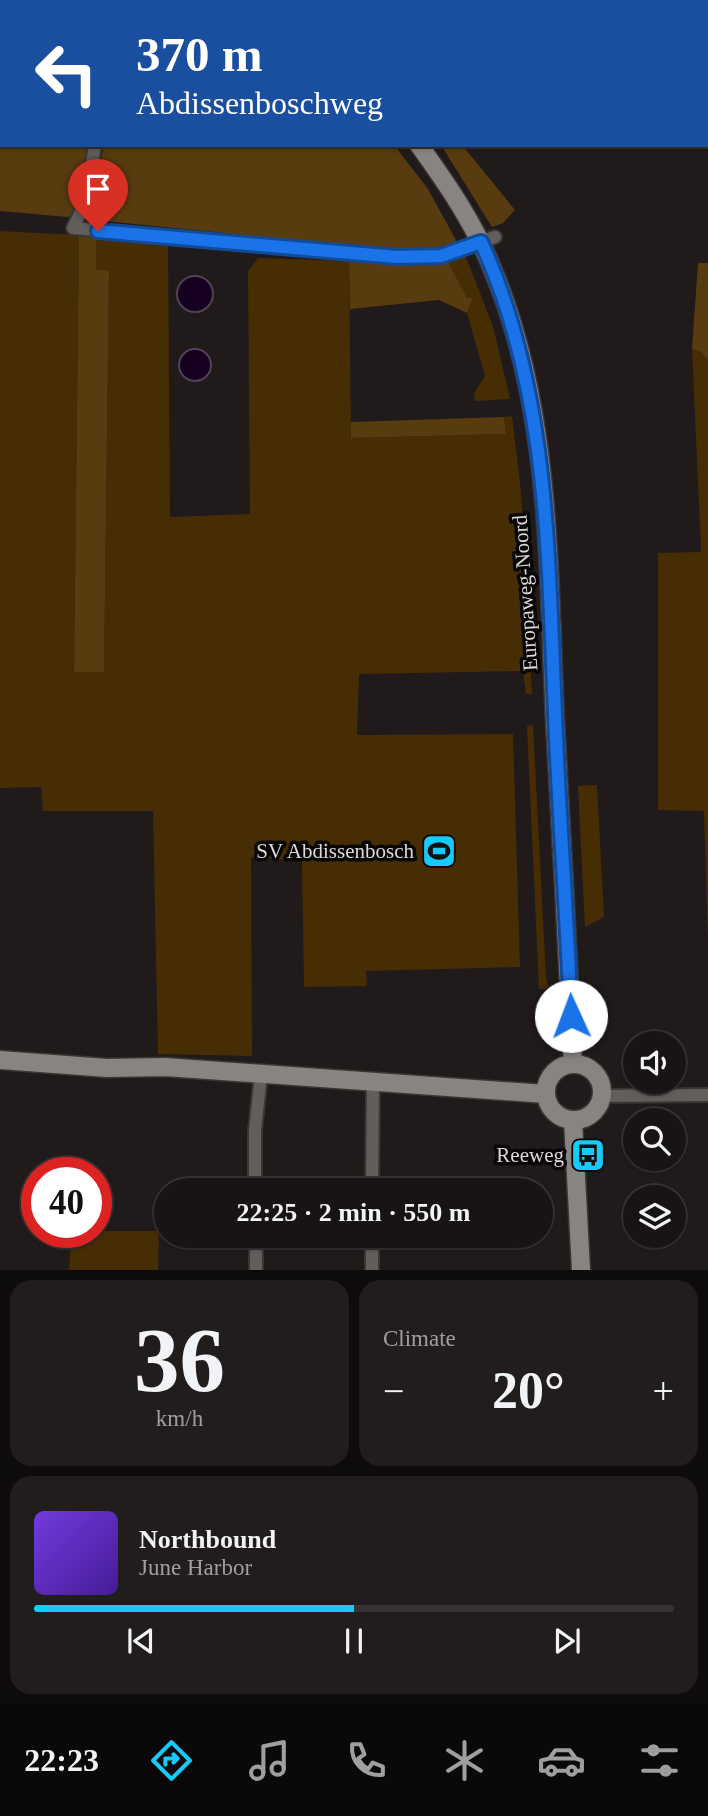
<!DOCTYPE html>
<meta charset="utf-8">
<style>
body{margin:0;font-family:"Times New Roman",serif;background:#221d1d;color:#f1f3f6;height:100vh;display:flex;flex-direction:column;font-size:26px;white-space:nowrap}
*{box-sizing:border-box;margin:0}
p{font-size:23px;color:#9f9ea0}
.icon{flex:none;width:38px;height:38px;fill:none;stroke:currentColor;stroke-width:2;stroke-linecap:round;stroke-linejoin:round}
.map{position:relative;height:1270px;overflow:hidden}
.details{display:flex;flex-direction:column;gap:10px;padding:10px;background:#0e0b0b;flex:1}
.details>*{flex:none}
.top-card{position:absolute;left:0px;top:0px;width:709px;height:147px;box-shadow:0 2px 5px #0004,0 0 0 2px #373334;background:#1a4fa0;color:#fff;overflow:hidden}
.fabs{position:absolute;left:623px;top:1031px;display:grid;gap:14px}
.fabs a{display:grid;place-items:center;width:63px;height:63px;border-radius:50%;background:#191414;box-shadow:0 2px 5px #0004,0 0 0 2px #373334;font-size:35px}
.speed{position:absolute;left:21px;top:1157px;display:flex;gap:14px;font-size:35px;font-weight:700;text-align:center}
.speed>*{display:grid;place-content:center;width:91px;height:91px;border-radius:50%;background:#191414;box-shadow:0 2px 5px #0004,0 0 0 2px #373334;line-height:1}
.speed .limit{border:10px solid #d22;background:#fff;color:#111}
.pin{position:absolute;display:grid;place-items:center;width:60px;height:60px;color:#fff;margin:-72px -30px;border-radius:50% 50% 50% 0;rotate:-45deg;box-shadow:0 0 7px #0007}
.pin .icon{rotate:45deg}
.me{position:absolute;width:77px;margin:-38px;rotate:358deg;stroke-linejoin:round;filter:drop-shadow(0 0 5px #0008)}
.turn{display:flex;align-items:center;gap:24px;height:147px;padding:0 21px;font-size:32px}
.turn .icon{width:91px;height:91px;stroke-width:2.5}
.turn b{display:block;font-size:49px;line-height:60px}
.big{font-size:52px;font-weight:600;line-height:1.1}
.details .widget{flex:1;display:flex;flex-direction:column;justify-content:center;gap:10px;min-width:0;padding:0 24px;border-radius:21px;background:#221d1d}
.details .dial{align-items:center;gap:0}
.dial b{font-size:91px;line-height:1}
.song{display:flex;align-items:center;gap:21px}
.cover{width:84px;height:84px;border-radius:10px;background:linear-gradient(135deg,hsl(260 70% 55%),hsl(260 70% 35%))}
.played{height:7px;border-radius:4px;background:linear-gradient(90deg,#16cafb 50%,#373334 50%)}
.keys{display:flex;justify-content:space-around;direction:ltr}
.heat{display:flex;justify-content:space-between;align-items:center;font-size:38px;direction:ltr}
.details .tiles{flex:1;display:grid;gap:10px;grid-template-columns:1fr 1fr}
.widget:last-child{grid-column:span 2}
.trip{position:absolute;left:154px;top:1178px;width:399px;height:70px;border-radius:35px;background:#191414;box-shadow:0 2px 5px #0004,0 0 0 2px #373334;font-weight:600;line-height:70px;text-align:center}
.tab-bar{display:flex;height:112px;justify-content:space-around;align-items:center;background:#0a0808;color:#9f9ea0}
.tab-bar .icon{width:49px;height:49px}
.tab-bar .current{color:#16cafb}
.tab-bar b{font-size:32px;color:#f1f3f6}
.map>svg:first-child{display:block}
.green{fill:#472d03}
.forest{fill:#583c10}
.water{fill:#15011f;stroke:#514257;stroke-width:2}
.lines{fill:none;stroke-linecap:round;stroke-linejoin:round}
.street-casing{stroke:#3b3535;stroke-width:16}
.secondary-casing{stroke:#3b3535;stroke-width:21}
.street{stroke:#615e5c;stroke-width:12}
.secondary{stroke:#898481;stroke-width:18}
.route-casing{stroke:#114b97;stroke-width:18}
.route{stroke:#1a73e8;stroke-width:12}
.labels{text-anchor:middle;stroke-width:7;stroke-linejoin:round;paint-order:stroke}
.street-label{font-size:21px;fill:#ded8d9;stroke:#090606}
.poi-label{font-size:21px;fill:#ded8d9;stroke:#090606;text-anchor:end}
</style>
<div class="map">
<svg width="708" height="1270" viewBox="0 0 708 1270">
<rect width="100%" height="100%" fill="#211a1a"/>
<!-- green -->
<path class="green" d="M0,231L79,235L74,671L104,672L109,271H96V235L168,242L170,517L250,514L248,271L258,258L349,261L351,438L506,434L504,417L512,416L521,491L532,694H526L523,671L359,674L357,735L513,734L520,967L366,971L367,986L304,987L302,861L251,857L252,1056L158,1054L153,811H43L41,787L0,788Z
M464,252L493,326L510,399L475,401L474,393L485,376L467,313L473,299L467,298L447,259Z
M692,349L701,352L708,360V941L704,811L658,810V553L700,552L701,549Z
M533,725L546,978L549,989H539L527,726Z
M597,785L604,917L585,927L578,786Z
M96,1192H102V1231H159L158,1270H69L72,1232H96Z"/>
<!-- forest -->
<path class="forest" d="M0,135L2,145H89C86,168 88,203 68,217L0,211Z
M104,145H394L428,189L457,242L450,249L431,254L254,242L234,234L95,220L92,211Z
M441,145H462L515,210L503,223L492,227Z
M79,235H96V270L109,271L104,672H74Z
M447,259L467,298H473L467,313L439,300L350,309L349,261Z
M698,263H708V360L701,352L692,349Z
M504,417L506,434L351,438V422Z"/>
<!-- water -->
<path class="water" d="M177 294a18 18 0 1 1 36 0a18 18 0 1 1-36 0Z
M179 365a16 16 0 1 1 32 0a16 16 0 1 1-32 0Z"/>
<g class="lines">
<!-- street casing -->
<g class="street-casing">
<path id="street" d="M118,2V0
M95,145L86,201L73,228L396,257L441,256L495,237
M601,1096L708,1095
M255,1190V1130L261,1075
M372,1190L373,1084
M256,1236V1270
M372,1236V1270"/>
</g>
<!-- secondary casing -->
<g class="secondary-casing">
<path id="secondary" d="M300,0L302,2
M419,145C447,184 474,223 492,268C552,409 548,571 555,721C561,835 568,950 573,1064
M0,1060L107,1068L165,1067L546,1094
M546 1092a28 28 0 1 1 56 0a28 28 0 1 1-56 0Z
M573,1120L581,1270"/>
</g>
<!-- street -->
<use href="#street" class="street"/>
<!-- secondary -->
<use href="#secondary" class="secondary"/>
</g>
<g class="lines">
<!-- route casing -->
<g class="route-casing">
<path id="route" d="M98,231L397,257L441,256L481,242C549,389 548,556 555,714C559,815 567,915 571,1016"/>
</g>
<!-- route -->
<use href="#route" class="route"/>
</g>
<!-- icons -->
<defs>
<g id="stadium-square" transform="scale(1.75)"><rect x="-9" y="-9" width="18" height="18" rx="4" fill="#16cafb" stroke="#090606"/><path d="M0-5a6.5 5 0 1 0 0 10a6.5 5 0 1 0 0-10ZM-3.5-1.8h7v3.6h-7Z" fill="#111"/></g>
<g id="bus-square" transform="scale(1.75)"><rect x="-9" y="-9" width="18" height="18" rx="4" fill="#16cafb" stroke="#090606"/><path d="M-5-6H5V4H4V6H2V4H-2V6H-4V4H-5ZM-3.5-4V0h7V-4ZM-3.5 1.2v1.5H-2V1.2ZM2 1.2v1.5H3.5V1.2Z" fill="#111"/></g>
</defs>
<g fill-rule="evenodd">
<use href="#stadium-square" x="439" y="851"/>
<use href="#bus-square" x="588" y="1155"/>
</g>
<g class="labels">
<!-- street labels -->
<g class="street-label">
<text transform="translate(525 593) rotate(-94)" y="7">Europaweg-Noord</text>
</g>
<!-- poi labels -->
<g class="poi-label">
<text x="414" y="858">SV Abdissenbosch</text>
<text x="564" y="1162">Reeweg</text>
</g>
</g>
</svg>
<div class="fabs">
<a><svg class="icon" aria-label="sound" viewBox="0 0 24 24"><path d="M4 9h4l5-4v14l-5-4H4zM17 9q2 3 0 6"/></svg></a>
<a><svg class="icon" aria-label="search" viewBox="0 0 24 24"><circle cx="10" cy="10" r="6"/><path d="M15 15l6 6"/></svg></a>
<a><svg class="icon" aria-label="layers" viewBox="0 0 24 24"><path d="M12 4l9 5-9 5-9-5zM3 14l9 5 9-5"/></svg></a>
</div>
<div class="speed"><div class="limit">40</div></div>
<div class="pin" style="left:98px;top:231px;background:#d93025"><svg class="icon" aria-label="arrive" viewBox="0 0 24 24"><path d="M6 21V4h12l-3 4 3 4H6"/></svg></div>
<svg class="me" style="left:571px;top:1016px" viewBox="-20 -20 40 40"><circle r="19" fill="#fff"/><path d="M0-13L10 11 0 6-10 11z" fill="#1a73e8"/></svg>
<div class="trip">22:25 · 2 min · 550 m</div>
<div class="top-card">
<div class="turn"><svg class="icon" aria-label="left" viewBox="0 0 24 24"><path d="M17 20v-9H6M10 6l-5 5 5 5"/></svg><div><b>370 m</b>Abdissenboschweg</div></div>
</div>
</div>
<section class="details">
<div class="tiles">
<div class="widget dial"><b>36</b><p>km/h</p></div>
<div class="widget"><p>Climate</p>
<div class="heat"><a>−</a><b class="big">20°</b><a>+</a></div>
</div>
<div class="widget">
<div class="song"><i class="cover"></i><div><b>Northbound</b><p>June Harbor</p></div></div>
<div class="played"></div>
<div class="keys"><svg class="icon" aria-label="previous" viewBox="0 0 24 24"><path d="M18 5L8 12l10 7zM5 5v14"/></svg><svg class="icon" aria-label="pause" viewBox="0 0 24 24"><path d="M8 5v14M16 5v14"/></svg><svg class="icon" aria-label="next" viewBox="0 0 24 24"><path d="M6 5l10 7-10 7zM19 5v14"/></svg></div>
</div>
</div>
</section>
<nav class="tab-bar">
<b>22:23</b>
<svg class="icon current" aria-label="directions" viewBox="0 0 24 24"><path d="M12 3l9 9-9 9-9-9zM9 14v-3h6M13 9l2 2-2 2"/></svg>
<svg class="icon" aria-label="music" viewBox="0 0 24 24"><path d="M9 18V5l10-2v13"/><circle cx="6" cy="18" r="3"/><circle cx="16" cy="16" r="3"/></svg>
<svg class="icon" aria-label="phone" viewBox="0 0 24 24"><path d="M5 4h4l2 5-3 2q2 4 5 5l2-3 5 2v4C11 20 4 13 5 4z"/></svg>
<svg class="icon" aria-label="climate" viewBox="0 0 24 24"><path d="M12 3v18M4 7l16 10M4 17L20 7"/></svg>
<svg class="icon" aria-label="car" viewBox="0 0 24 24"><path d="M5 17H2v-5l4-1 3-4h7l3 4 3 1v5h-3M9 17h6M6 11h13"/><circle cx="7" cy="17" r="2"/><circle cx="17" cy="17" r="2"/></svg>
<svg class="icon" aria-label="filters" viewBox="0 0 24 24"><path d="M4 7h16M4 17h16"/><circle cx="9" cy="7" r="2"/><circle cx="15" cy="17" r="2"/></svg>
</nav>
